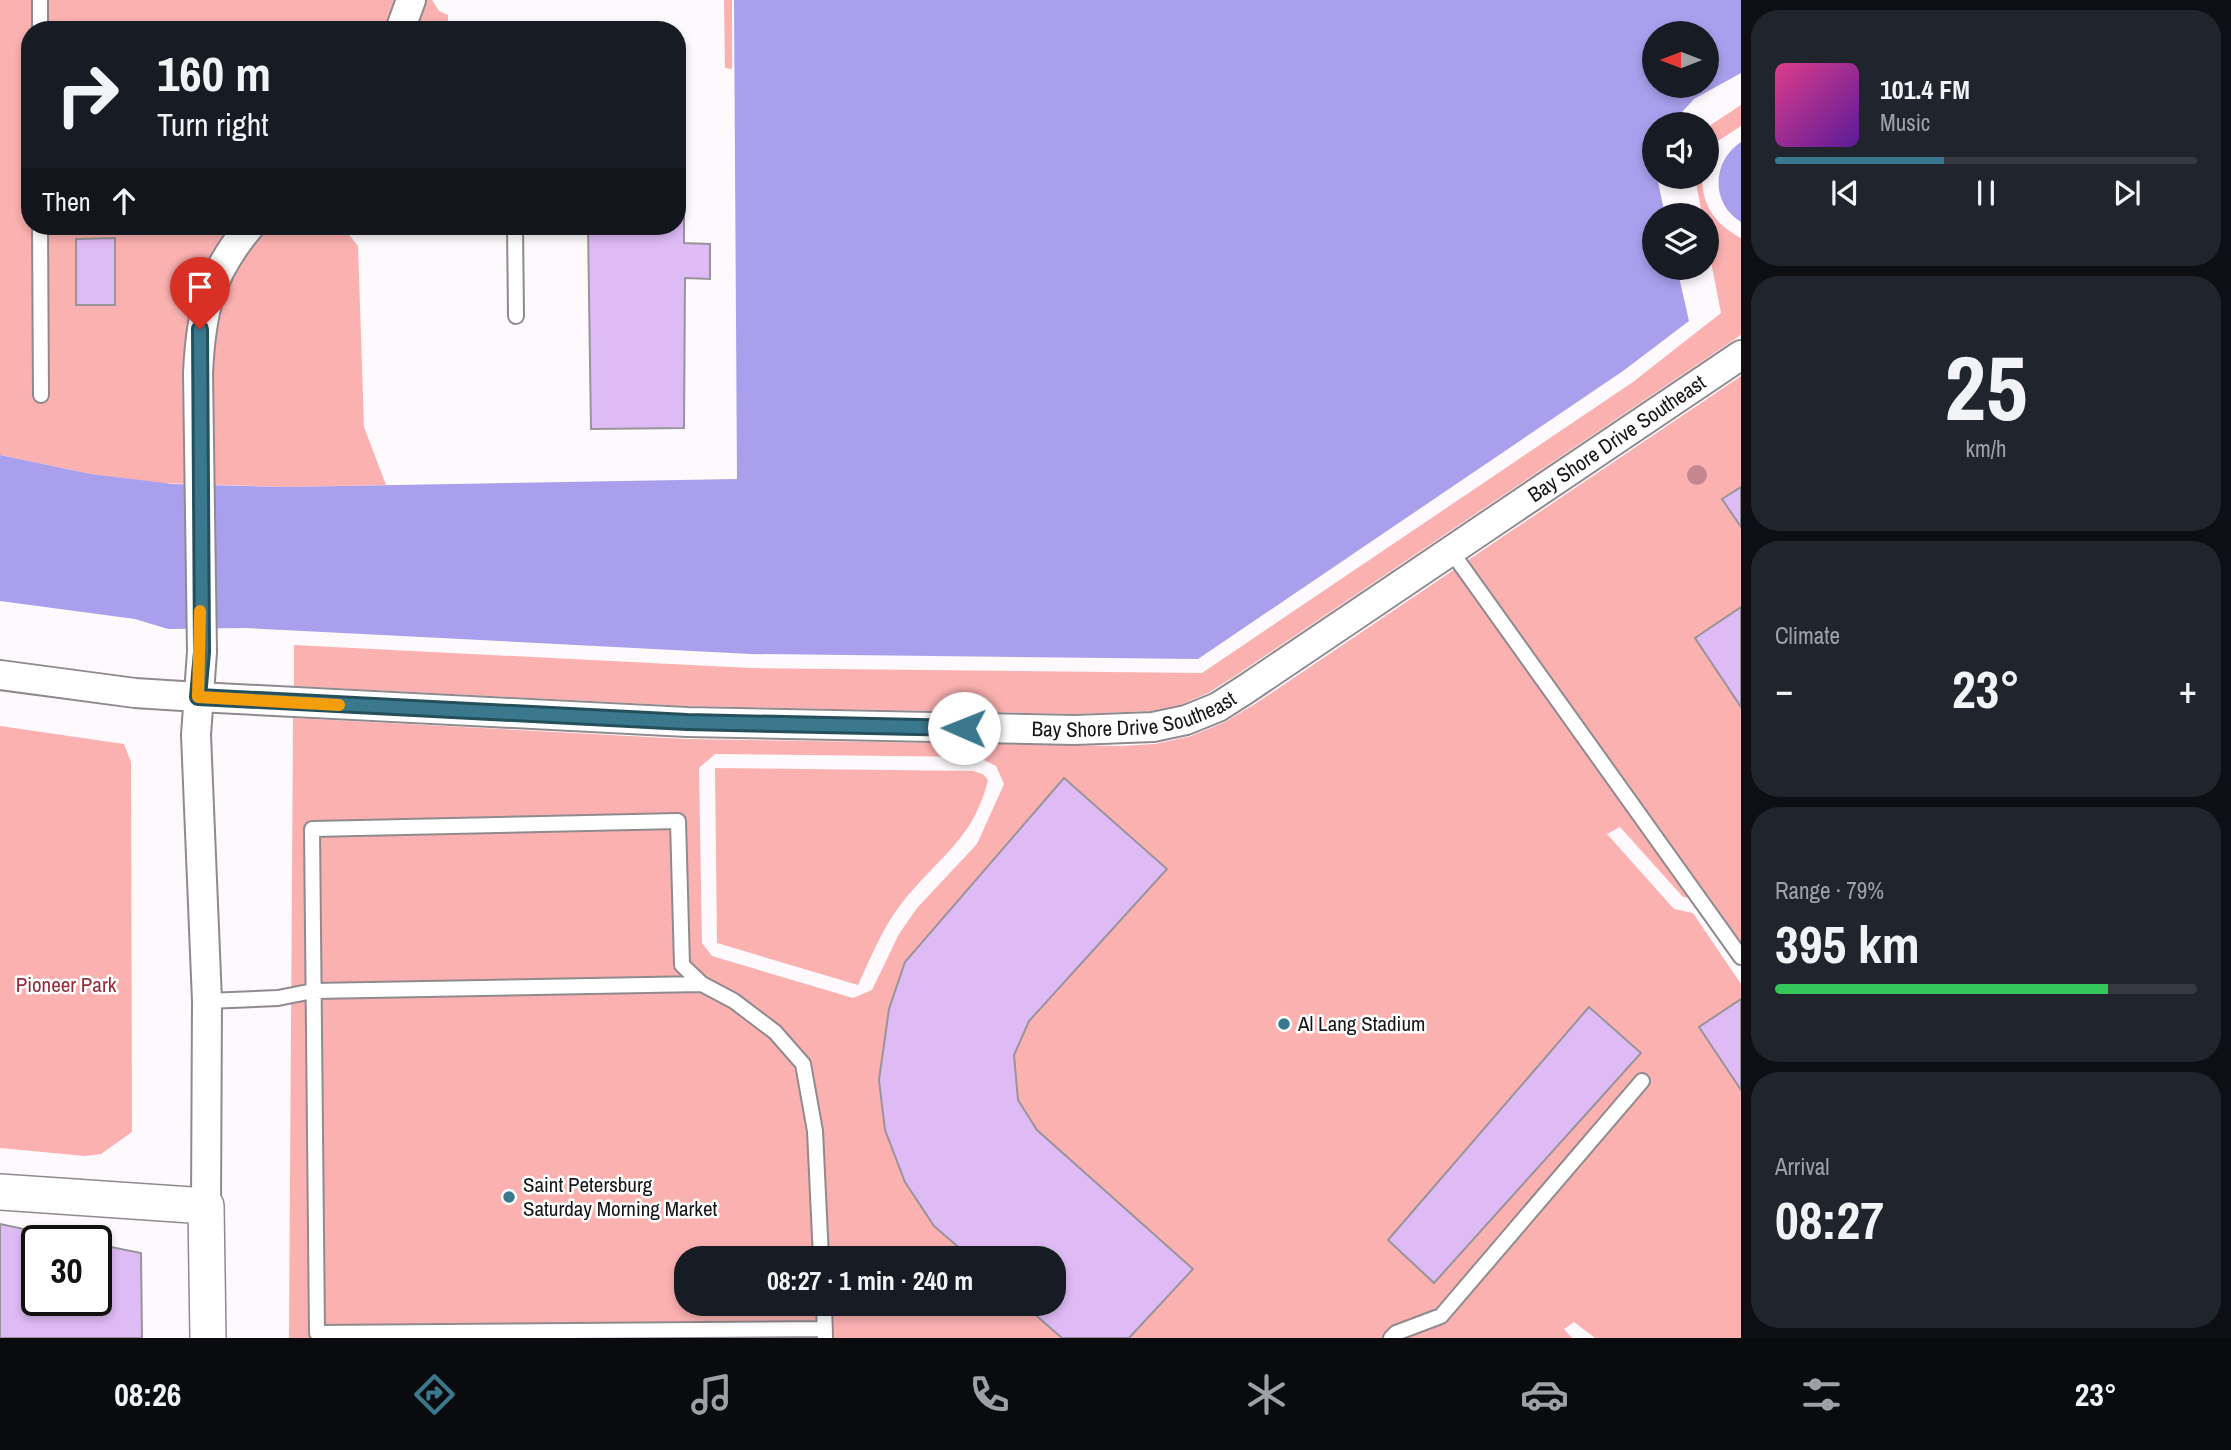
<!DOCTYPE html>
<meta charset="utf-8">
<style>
body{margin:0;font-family:"Archivo Narrow",sans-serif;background:#20242c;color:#f1f3f6;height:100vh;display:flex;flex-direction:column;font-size:26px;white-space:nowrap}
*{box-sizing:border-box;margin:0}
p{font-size:23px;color:#9ea1a6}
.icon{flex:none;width:38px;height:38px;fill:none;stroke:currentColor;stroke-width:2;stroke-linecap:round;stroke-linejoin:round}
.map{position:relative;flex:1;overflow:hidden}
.drawer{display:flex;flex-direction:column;gap:10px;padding:10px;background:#0d0f14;width:490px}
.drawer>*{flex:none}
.guide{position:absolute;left:21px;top:21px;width:665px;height:214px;border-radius:28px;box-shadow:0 4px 10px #0003;background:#171b24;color:#f1f3f6;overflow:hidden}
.needle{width:46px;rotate:270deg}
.fabs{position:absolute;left:1642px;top:21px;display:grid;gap:14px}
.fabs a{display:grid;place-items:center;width:77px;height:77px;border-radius:50%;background:#171b24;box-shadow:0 4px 10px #0003;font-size:35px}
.speed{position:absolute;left:21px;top:1225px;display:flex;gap:14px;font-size:35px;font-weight:700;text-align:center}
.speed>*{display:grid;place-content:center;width:91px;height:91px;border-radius:50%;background:#171b24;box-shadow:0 4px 10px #0003;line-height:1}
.speed .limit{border:4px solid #111;border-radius:10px;background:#fff;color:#111}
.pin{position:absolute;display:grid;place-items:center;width:60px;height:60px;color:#fff;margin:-72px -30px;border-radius:50% 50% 50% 0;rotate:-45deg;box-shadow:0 0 7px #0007}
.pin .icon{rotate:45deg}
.me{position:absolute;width:77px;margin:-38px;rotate:271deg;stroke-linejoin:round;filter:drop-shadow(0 0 5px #0008)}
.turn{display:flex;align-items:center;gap:24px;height:147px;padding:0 21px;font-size:32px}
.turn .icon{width:91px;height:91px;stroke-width:2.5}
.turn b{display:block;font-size:49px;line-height:60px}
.then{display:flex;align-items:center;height:66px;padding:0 21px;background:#0003;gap:14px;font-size:26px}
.big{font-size:52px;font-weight:800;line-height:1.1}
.drawer .tile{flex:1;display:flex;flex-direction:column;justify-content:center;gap:10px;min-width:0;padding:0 24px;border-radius:28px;background:#20242c}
.drawer .dial{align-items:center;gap:0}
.dial b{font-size:91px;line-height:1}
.song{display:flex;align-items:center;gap:21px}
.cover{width:84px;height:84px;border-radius:10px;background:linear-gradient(135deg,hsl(330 70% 55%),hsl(270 70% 35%))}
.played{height:7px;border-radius:4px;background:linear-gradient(90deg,#3a798d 40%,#363941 40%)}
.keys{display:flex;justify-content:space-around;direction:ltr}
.heat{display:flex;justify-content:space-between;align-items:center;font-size:38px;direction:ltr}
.charge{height:10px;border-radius:5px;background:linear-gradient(90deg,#34c759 79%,#363941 0)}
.trip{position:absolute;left:674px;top:1246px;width:392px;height:70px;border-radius:28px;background:#171b24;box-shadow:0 4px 10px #0003;font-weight:800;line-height:70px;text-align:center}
.menu{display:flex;height:112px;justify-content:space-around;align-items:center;background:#090b0e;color:#9ea1a6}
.menu .icon{width:49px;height:49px}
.menu .current{color:#3a798d}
.menu b{font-size:32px;color:#f1f3f6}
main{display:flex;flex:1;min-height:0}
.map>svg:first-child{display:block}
.green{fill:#fcb1b1;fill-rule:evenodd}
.water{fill:#a99fec;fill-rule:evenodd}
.building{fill:#dfbbf6;stroke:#98949a;stroke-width:2}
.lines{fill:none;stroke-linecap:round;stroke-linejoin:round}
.service-casing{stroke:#908a8f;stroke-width:18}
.minor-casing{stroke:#908a8f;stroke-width:32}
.tertiary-casing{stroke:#908a8f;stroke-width:38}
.service{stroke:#fff;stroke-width:14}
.minor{stroke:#fff;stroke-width:28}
.tertiary{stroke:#fff;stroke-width:35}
.tree{fill:#c4878f}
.route-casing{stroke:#264f5c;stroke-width:18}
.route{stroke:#3a798d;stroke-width:12}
.slow{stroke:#f59e0b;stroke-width:12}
.poi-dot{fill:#3a798d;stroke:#fff;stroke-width:2.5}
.labels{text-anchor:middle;stroke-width:5;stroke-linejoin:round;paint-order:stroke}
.street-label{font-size:21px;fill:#171516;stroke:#fff}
.park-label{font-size:21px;fill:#942a35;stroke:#fff}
.poi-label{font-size:21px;fill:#171516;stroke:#fff;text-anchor:start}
</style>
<main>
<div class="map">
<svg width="1741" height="1338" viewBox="0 0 1741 1338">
<rect width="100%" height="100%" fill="#fef9fd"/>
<!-- green -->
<path class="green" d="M0,0H432L439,11L448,15V30H30V226H342L358,246L364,427L386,485L284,487L160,483L91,474L0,455Z
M724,0H732V69L725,68Z
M1741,105V126L1718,141L1706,161V128Z
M1695,177H1702C1702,206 1716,225 1741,238V335L1235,676L1208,693L1180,705L1151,711L1075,714L688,706L294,686V645L750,668L1202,673L1633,382L1721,313L1706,236V215H1702Z
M1741,376V957L1696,899L1683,897L1620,827L1607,834L1674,909L1693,913L1741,984V1338H1595L1574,1322L1564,1329L1572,1338H289L293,718L686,739L1120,746L1155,744L1191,736L1225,722L1258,702ZM715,754L978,757L996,766L1004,784L977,844L917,908L899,934L872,990L853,998L712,956L702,943L699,768ZM686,1258H1054V1304H686Z
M0,726L124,744L131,762L132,1132L101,1154L85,1156L0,1148Z
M715,768L973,771L983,774L988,780C974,838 940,856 905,899C884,924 872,955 858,985L717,943Z"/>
<!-- water -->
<path class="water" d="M734,0H1741V73L1694,99L1671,124H1654V177H1657L1665,215H1654V268H1677L1689,321L1623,371L1198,659L751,654L246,628L168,629L135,619L0,601V455L91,474L173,484L284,487L737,479ZM1654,33H1706V86H1654Z
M1741,142V222C1710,203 1712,161 1741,142Z"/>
<!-- building -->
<path class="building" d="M684,202V243L710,244V279L685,278L684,428L591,429L588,226H677V203Z
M115,238V305H76V239Z
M1741,487V527L1722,499Z
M1741,607V707L1695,638Z
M1064,778L1167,869L1029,1021L1014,1055L1018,1100L1037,1130L1193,1269L1129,1338H1062L1023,1304H1054V1258H971L934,1226L905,1182L885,1130L879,1080L889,1009L905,962Z
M1741,999V1090L1699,1027Z
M1589,1007L1641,1053L1434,1283L1388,1240Z
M0,1224L80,1241H37V1300H96V1244L141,1253L142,1338H0Z"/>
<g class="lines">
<!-- service casing -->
<g class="service-casing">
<path id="service" d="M40,0V30
M40,226L41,395
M515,226L516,316
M1451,551L1741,957
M702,984L682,965L678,821L312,829L317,1333L825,1329
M207,1001L278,998L313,991L702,984L734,1001L775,1032L803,1064L815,1131L821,1258
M824,1304L825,1337
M1391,1338L1396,1333L1441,1316L1642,1081"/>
</g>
<!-- minor casing -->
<g class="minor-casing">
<g id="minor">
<path d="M400,30L411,0"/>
<path id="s1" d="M0,675L135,693L198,697L687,722L1075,730L1153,727L1186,720L1218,707L1246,689L1741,355"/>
<path d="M206,1206L207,1001L196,735L202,652L198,373C201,311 209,275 250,226"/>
</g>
</g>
<!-- tertiary casing -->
<g class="tertiary-casing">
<path id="tertiary" d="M0,1192L206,1206L208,1338"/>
</g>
<!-- service -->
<use href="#service" class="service"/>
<!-- minor -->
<use href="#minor" class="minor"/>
<!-- tertiary -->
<use href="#tertiary" class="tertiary"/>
</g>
<!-- trees -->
<circle class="tree" cx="1697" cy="475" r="10"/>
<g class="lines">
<!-- route casing -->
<g class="route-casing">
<path id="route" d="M200,329L202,652L198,697L687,722L964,728"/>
</g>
<!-- route -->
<use href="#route" class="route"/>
<!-- slow -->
<path class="slow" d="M200,611L198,697L339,705"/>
</g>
<!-- markers -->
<g class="poi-dot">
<circle cx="1284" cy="1024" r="7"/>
<circle cx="509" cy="1197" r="7"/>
</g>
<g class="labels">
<!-- street labels -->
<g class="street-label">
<text dy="7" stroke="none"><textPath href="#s1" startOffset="1704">Bay Shore Drive Southeast</textPath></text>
<text dy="7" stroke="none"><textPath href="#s1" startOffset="1138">Bay Shore Drive Southeast</textPath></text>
</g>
<!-- park labels -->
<g class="park-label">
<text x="66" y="992">Pioneer Park</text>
</g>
<!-- poi labels -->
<g class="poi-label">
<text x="1298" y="1031">Al Lang Stadium</text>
<text x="523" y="1192">Saint Petersburg<tspan x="523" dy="24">Saturday Morning Market</tspan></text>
</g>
</g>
</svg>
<div class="fabs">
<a><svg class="needle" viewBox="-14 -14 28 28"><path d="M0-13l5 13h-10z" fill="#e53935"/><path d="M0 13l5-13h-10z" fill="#9ea1a6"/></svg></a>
<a><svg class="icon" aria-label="sound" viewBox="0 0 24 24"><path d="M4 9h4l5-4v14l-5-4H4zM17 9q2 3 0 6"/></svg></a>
<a><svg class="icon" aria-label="layers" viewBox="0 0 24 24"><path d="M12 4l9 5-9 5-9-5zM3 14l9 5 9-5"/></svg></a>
</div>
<div class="speed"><div class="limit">30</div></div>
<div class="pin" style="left:200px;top:329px;background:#d93025"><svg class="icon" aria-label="arrive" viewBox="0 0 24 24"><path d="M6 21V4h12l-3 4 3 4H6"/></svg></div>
<svg class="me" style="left:964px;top:728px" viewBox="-20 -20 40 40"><circle r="19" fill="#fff"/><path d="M0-13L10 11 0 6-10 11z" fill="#3a798d"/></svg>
<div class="trip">08:27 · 1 min · 240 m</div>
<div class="guide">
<div class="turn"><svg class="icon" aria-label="right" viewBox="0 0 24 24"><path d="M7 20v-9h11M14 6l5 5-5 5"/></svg><div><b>160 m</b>Turn right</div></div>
<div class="then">Then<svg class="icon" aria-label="ahead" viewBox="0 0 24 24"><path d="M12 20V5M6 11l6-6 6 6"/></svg></div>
</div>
</div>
<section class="drawer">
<div class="tile">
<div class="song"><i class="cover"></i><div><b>101.4 FM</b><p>Music</p></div></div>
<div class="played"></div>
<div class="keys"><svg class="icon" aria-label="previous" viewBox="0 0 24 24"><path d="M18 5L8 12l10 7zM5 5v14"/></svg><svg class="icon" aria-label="pause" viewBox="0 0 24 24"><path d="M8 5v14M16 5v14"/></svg><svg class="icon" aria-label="next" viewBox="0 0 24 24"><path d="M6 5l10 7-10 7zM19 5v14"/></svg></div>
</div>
<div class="tile dial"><b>25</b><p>km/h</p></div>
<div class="tile"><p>Climate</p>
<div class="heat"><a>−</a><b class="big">23°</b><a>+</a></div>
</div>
<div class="tile"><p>Range · 79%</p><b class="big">395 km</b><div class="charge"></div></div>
<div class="tile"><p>Arrival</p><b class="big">08:27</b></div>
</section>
</main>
<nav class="menu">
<b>08:26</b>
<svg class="icon current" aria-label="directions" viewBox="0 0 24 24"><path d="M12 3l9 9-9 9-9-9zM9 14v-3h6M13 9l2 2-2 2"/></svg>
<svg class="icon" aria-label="music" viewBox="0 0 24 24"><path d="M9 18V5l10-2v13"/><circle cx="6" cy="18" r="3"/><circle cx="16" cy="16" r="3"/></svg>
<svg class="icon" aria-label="phone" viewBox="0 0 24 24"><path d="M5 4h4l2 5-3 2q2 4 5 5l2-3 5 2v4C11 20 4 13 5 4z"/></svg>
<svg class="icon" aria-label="climate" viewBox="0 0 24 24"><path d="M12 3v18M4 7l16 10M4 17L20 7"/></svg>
<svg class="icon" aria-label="car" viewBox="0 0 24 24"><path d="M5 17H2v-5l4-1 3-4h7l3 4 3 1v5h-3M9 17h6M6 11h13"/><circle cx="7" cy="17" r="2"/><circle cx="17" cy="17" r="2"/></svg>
<svg class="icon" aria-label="filters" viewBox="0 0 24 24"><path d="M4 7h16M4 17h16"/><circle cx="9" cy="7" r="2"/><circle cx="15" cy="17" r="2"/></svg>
<b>23°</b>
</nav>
